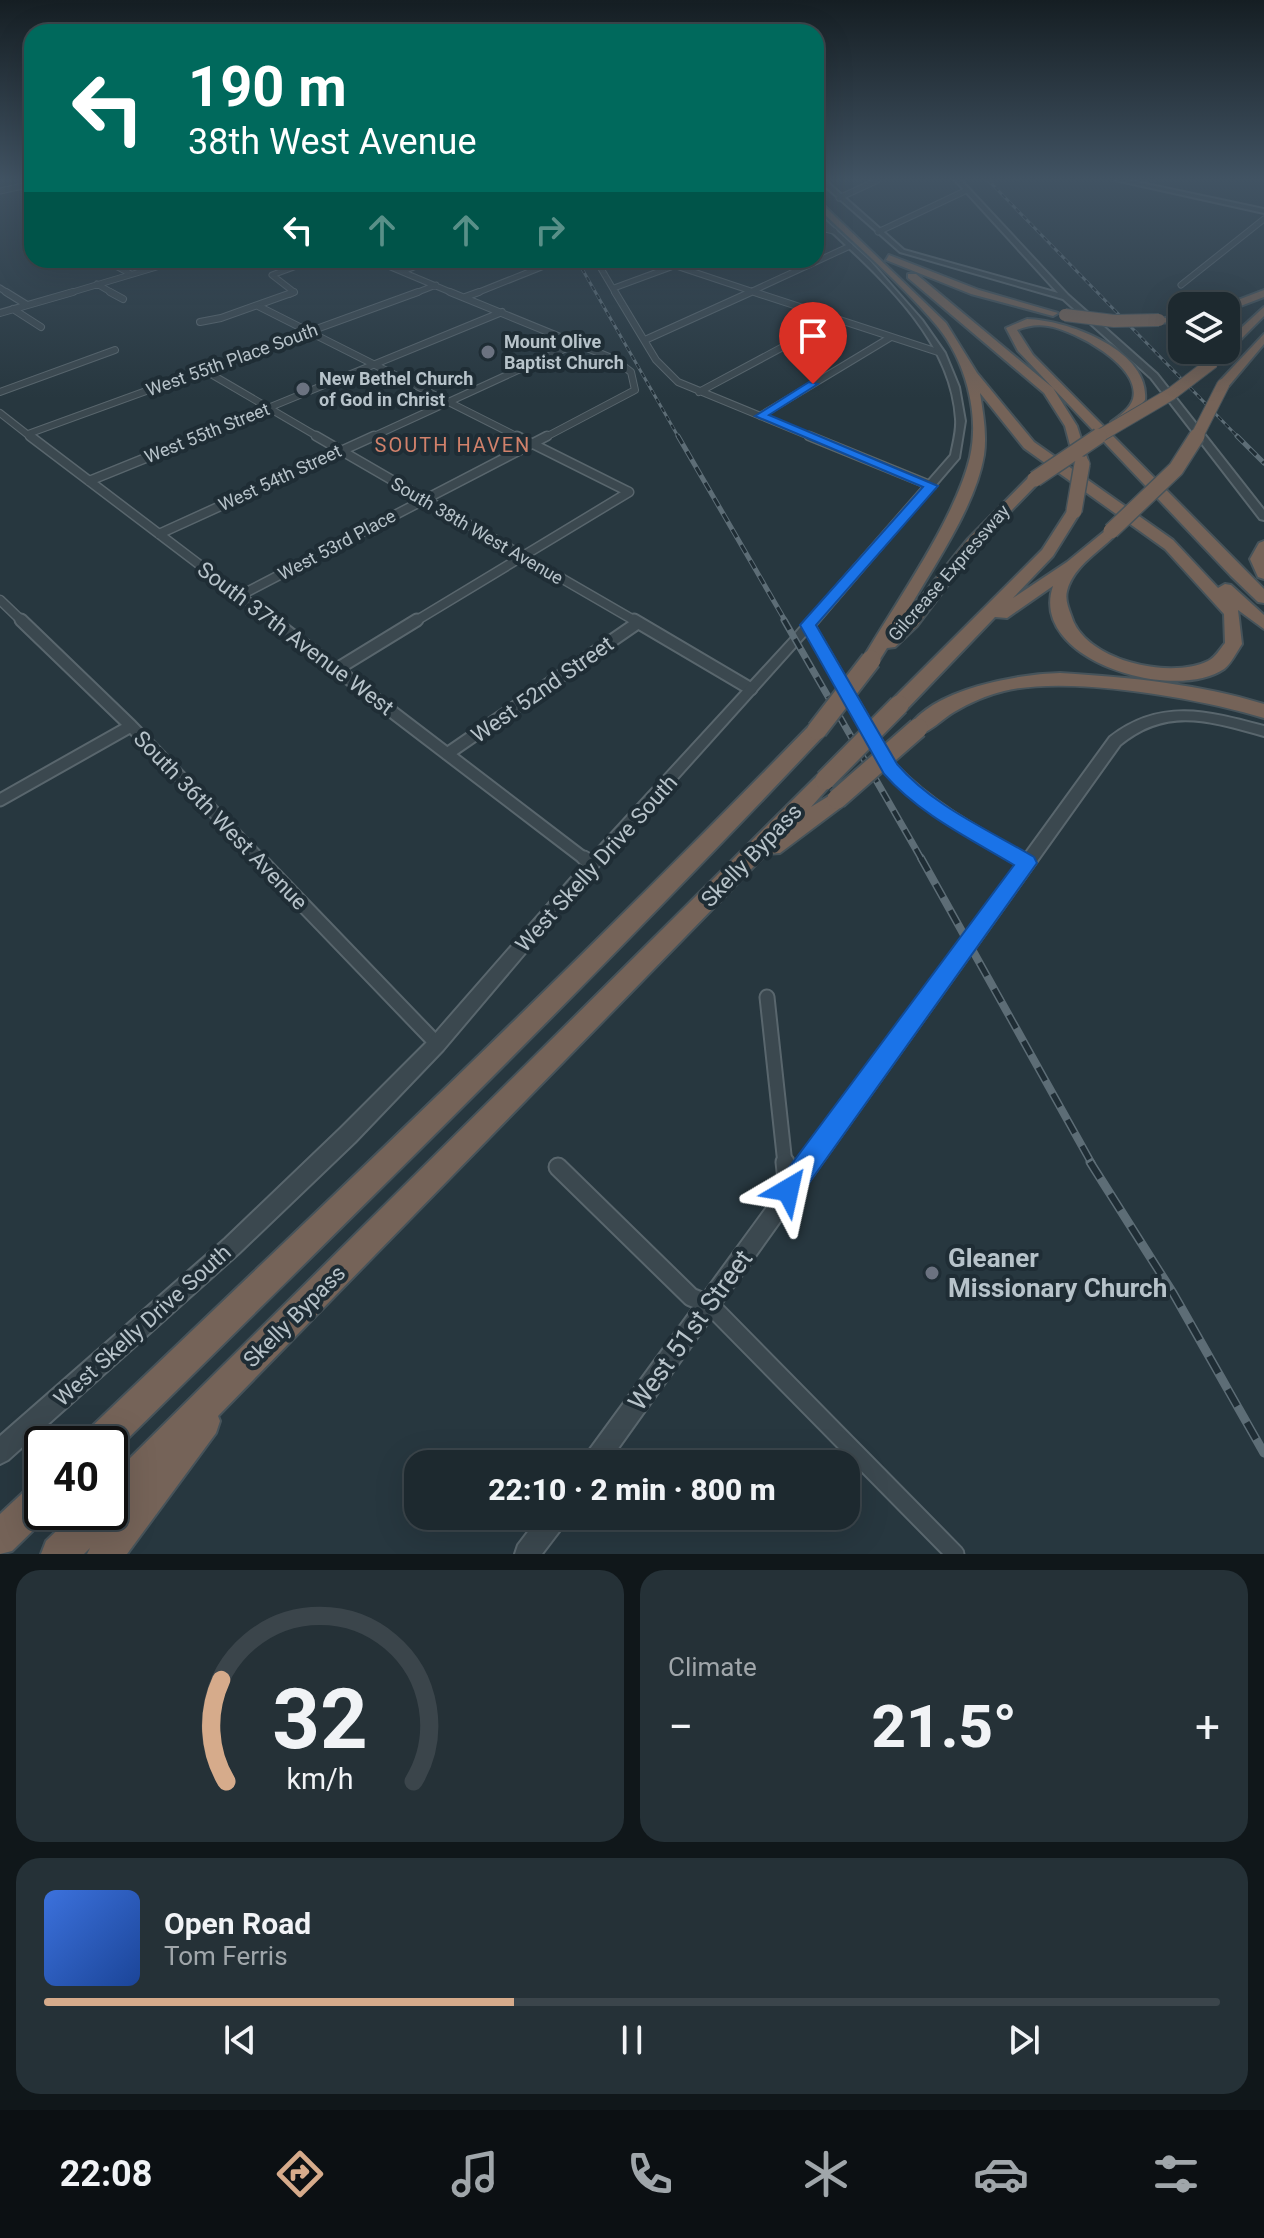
<!DOCTYPE html>
<meta charset="utf-8">
<style>
body{margin:0;font-family:Roboto,sans-serif;background:#253137;color:#f1f3f6;height:100vh;display:flex;flex-direction:column;font-size:30px;white-space:nowrap}
*{box-sizing:border-box;margin:0}
p{font-size:26px;color:#a0a6aa}
.icon{flex:none;width:44px;height:44px;fill:none;stroke:currentColor;stroke-width:2;stroke-linecap:round;stroke-linejoin:round}
.map{position:relative;height:1554px;overflow:hidden}
.sheet{display:flex;flex-direction:column;gap:16px;padding:16px;background:#10171a;flex:1}
.sheet>*{flex:none}
.top-card{position:absolute;left:24px;top:24px;width:800px;height:244px;border-radius:24px;box-shadow:0 8px 32px #0002,0 0 0 2px #3b454b;background:#00695c;color:#fff;overflow:hidden}
.buttons{position:absolute;left:1168px;top:292px;display:grid;gap:16px}
.buttons a{display:grid;place-items:center;width:72px;height:72px;border-radius:16px;background:#1d292f;box-shadow:0 8px 32px #0002,0 0 0 2px #3b454b;font-size:40px}
.speed{position:absolute;left:24px;top:1426px;display:flex;gap:16px;font-size:40px;font-weight:700;text-align:center}
.speed>*{display:grid;place-content:center;width:104px;height:104px;border-radius:50%;background:#1d292f;box-shadow:0 8px 32px #0002,0 0 0 2px #3b454b;line-height:1}
.speed .limit{border:4px solid #111;border-radius:12px;background:#fff;color:#111}
.pin{position:absolute;display:grid;place-items:center;width:68px;height:68px;color:#fff;margin:-82px -34px;border-radius:50% 50% 50% 0;rotate:-45deg;box-shadow:0 0 8px #0007}
.pin .icon{rotate:45deg}
.me{position:absolute;width:88px;margin:-44px;rotate:36deg;stroke-linejoin:round;filter:drop-shadow(0 0 6px #0008)}
.turn{display:flex;align-items:center;gap:28px;height:168px;padding:0 32px;font-size:36px}
.turn .icon{width:104px;height:104px;stroke-width:2.5}
.turn b{display:block;font-size:56px;line-height:68px}
.lanes{display:flex;align-items:center;height:76px;padding:0 32px;background:#0003;justify-content:center;gap:40px;direction:ltr}
.lanes .off{opacity:.35}
.big{font-size:60px;font-weight:800;line-height:1.1}
.sheet .widget{flex:1;display:flex;flex-direction:column;justify-content:center;gap:12px;min-width:0;padding:0 28px;border-radius:24px;background:#253137}
.sheet .dial{align-items:center;gap:0}
.dial svg{height:208px;overflow:visible;fill:none;stroke:#3b454b;stroke-width:7;stroke-linecap:round;text-anchor:middle}
.dial text{fill:#f1f3f6;stroke:none}
.song{display:flex;align-items:center;gap:24px}
.cover{width:96px;height:96px;border-radius:12px;background:linear-gradient(135deg,hsl(220 70% 55%),hsl(220 70% 35%))}
.played{height:8px;border-radius:4px;background:linear-gradient(90deg,#d6ab8b 40%,#3b454b 40%)}
.keys{display:flex;justify-content:space-around;direction:ltr}
.heat{display:flex;justify-content:space-between;align-items:center;font-size:44px;direction:ltr}
.sheet .tiles{flex:1;display:grid;gap:16px;grid-template-columns:1fr 1fr}
.widget:last-child{grid-column:span 2}
.trip{position:absolute;left:404px;top:1450px;width:456px;height:80px;border-radius:24px;background:#1d292f;box-shadow:0 8px 32px #0002,0 0 0 2px #3b454b;font-weight:800;line-height:80px;text-align:center}
.dock{display:flex;height:128px;justify-content:space-around;align-items:center;background:#0c1013;color:#a0a6aa}
.dock .icon{width:56px;height:56px}
.dock .active{color:#d6ab8b}
.dock b{font-size:36px;color:#f1f3f6}
.map>svg:first-child{display:block}
.lines{fill:none;stroke-linecap:round;stroke-linejoin:round}
.minor-far5-casing{stroke:#59666d;stroke-width:7}
.minor-far4-casing{stroke:#59666d;stroke-width:8}
.minor-far3-casing{stroke:#59666d;stroke-width:11}
.minor-far2-casing{stroke:#59666d;stroke-width:15}
.minor-far1-casing{stroke:#59666d;stroke-width:17}
.minor-casing{stroke:#59666d;stroke-width:21}
.tertiary-casing{stroke:#59666d;stroke-width:4}
.motorway-casing{stroke:#46535a;stroke-width:4}
.minor-far5{stroke:#3b484f;stroke-width:5}
.minor-far4{stroke:#3b484f;stroke-width:6}
.minor-far3{stroke:#3b484f;stroke-width:8}
.minor-far2{stroke:#3b484f;stroke-width:11}
.minor-far1{stroke:#3b484f;stroke-width:13}
.minor{stroke:#3b484f;stroke-width:17}
.tertiary{fill:#3b484f;fill-rule:evenodd}
.motorway{fill:#756358;fill-rule:evenodd}
.rail-far4-casing{stroke:#5d6d76;stroke-width:3}
.rail-far3-casing{stroke:#5d6d76;stroke-width:5}
.rail-far2-casing{stroke:#5d6d76;stroke-width:7}
.rail-far1-casing{stroke:#5d6d76;stroke-width:8}
.rail-casing{stroke:#5d6d76;stroke-width:9}
.rail-far4{stroke:#1f2d35;stroke-width:2;stroke-dasharray:5;stroke-linecap:butt}
.rail-far3{stroke:#1f2d35;stroke-width:3;stroke-dasharray:9;stroke-linecap:butt}
.rail-far2{stroke:#1f2d35;stroke-width:4;stroke-dasharray:11;stroke-linecap:butt}
.rail-far1{stroke:#1f2d35;stroke-width:5;stroke-dasharray:15;stroke-linecap:butt}
.rail{stroke:#1f2d35;stroke-width:6;stroke-dasharray:19;stroke-linecap:butt}
.motorway-bridge-far2-casing{stroke:#46535a;stroke-width:14;stroke-linecap:butt}
.motorway-bridge-far1-casing{stroke:#46535a;stroke-width:18;stroke-linecap:butt}
.motorway-bridge-casing{stroke:#46535a;stroke-width:23;stroke-linecap:butt}
.motorway-bridge-far2{stroke:#756358;stroke-width:12}
.motorway-bridge-far1{stroke:#756358;stroke-width:15}
.motorway-bridge{stroke:#756358;stroke-width:19}
.route{fill:#1a73e8;stroke:#114b97;stroke-width:2}
.worship-dot{fill:#6b7280;stroke:#1f2d35;stroke-width:3}
.labels{text-anchor:middle;stroke-width:8;stroke-linejoin:round;paint-order:stroke}
.far-poi-label{font-size:18px;font-weight:bold;fill:#b7c3ca;stroke:#1f2d35;text-anchor:start}
.far-street-label{font-size:18px;fill:#b7c3ca;stroke:#1f2d35}
.far-neighbourhood-label{font-size:20px;letter-spacing:2px;fill:#d1816b;stroke:#1f2d35}
.street-label{font-size:22px;fill:#b7c3ca;stroke:#1f2d35}
.near-poi-label{font-size:26px;font-weight:bold;fill:#b7c3ca;stroke:#1f2d35;text-anchor:start}
.near-street-label{font-size:26px;fill:#b7c3ca;stroke:#1f2d35}
</style>
<div class="map">
<svg width="1264" height="1554" viewBox="0 0 1264 1554">
<rect width="100%" height="100%" fill="#27373f"/>
<g class="lines">
<!-- minor-far5 casing -->
<g class="minor-far5-casing">
<path id="minor-far5" d="M0,191L32,184
M839,198L878,180
M816,227L834,231
M878,232L967,190
M104,260L131,274
M374,260L455,294
M596,260L616,294
M676,266L760,294
M403,271L433,260
M97,284L114,294
M1181,285L1264,219
M0,288L9,294
M614,288L690,260
M66,294L180,260
M290,294L294,292L272,275L313,260
M413,294L436,285
M474,294L559,260
M746,294L850,246"/>
</g>
<!-- minor-far4 casing -->
<g class="minor-far4-casing">
<path id="minor-far4" d="M6,292L27,305
M110,292L123,299
M450,292L614,359L631,372L635,390L544,438
M615,292L656,360L678,382L814,438
M754,292L938,352
M465,297L479,292
M258,306L520,438
M13,309L41,327
M0,313L73,292
M200,322L221,318L294,292
M645,340L751,292
M204,370L320,438
M0,392L115,350
M699,392L835,319
M0,413L32,438
M760,416L891,337
M28,434L418,292
M195,438L502,312
M370,438L577,343"/>
</g>
<!-- minor-far3 casing -->
<g class="minor-far3-casing">
<path id="minor-far3" d="M30,436L275,622
M316,436L637,622
M517,436L629,492
M809,436L932,486
M89,481L200,436
M159,534L374,436
M241,595L547,436
M0,600L23,622
M414,622L629,492"/>
</g>
<!-- minor-far2 casing -->
<g class="minor-far2-casing">
<path id="minor-far2" d="M21,620L131,726L260,860
M272,620L586,860
M634,620L751,689
M337,669L417,620
M447,754L636,624
M0,800L131,726"/>
</g>
<!-- minor-far1 casing -->
<g class="minor-far1-casing">
<path id="minor-far1" d="M258,858L437,1044
M584,858L592,864
M767,997L785,1164"/>
</g>
<!-- minor casing -->
<g class="minor-casing">
<path id="minor" d="M785,1162L788,1190
M558,1167L691,1297L710,1305L955,1554"/>
</g>
<!-- tertiary casing -->
<g class="tertiary-casing">
<path id="tertiary" d="M818,180H825L904,250L1058,293L955,180H961L1068,295L1157,374L1264,510V520L1260,519L1151,378L1063,299L900,252Z
M1115,180H1127L1264,209V213Z
M816,212L870,261L922,320L945,353L959,387L965,421L959,458L815,626L896,765C933,804 979,828 1025,854L1110,737C1160,698 1208,711 1264,726V736C1210,721 1167,706 1120,745L607,1464H581L585,1456L1017,865C970,837 924,813 886,773L807,634L597,868L443,1050L355,1142L239,1253L8,1460L0,1464V1436L225,1239L341,1128L431,1038L587,860L792,637L951,455C953,444 957,431 956,419C951,335 873,271 816,217Z
M540,1516H567L564,1525L542,1554H515L518,1545Z"/>
</g>
<!-- motorway casing -->
<g class="motorway-casing">
<path id="motorway" d="M816,198L946,323L977,373L1034,442L1173,540L1218,588L1225,584L1231,585L1264,615V629L1238,610L1242,644C1237,651 1231,664 1224,669C1174,703 1028,660 1053,586L1007,618L995,617L906,710H892L890,705L892,700L1042,550L1069,508L1074,507L1081,511L1053,556L1013,598L1067,562L1111,526L1119,531C1102,551 1074,564 1067,591C1065,599 1068,607 1071,615C1083,660 1169,680 1208,661C1215,658 1220,649 1225,643L1224,614L1165,549L1024,448L980,393C983,413 987,434 984,455C975,510 929,572 902,621L967,540L1030,476L1042,479L977,546L917,626L895,647L887,648L877,664H865L862,660C896,602 955,520 970,457C980,413 965,360 937,326C901,283 856,245 816,206Z
M889,255L979,290L1058,313L1053,316L971,294L886,260Z
M908,274H916L1053,388L1077,426L1089,464L1087,467L1075,464L1065,426L1044,393L908,278Z
M1264,290V297L1230,310L1226,311V306H1222Z
M1264,307V316L1230,350H1222H1226V342Z
M1182,315V321L1159,323L1154,320Z
M1027,319C1067,320 1150,350 1145,400L1121,428H1111V422C1119,416 1130,409 1133,399C1142,366 1074,330 1048,326C1037,324 1027,326 1017,330L1033,355L1264,589V603L1258,602L1231,576L1018,351L1006,328Z
M1264,334V344L1227,388H1219V382Z
M1264,541V579L1258,577L1250,559L1259,543Z
M1060,673C1128,677 1199,684 1264,704V718C1199,698 1069,675 1004,691C987,695 969,703 954,712C942,719 932,731 918,735L908,728C933,689 1018,674 1060,673Z
M817,723L827,730L824,735C592,982 351,1218 110,1456V1444H81L86,1432C330,1199 575,967 810,725Z
M825,772L832,775L835,780L811,807L837,791L844,793L847,799L844,805L780,853L766,854L218,1416L220,1421L216,1433L127,1554H87L90,1548L84,1554H41L46,1541L76,1512H110V1478L818,775Z
M42,1481V1512H52L12,1551L0,1554V1514L30,1486Z"/>
</g>
<!-- minor-far5 -->
<use href="#minor-far5" class="minor-far5"/>
<!-- minor-far4 -->
<use href="#minor-far4" class="minor-far4"/>
<!-- minor-far3 -->
<use href="#minor-far3" class="minor-far3"/>
<!-- minor-far2 -->
<use href="#minor-far2" class="minor-far2"/>
<!-- minor-far1 -->
<use href="#minor-far1" class="minor-far1"/>
<!-- minor -->
<use href="#minor" class="minor"/>
<!-- tertiary -->
<use href="#tertiary" class="tertiary"/>
<!-- motorway -->
<use href="#motorway" class="motorway"/>
<!-- rail-far4 casing -->
<g class="rail-far4-casing">
<path id="rail-far4" d="M988,180L1239,438
M577,260L679,438"/>
</g>
<!-- rail-far3 casing -->
<g class="rail-far3-casing">
<path id="rail-far3" d="M678,436L786,622
M1237,436L1264,463"/>
</g>
<!-- rail-far2 casing -->
<g class="rail-far2-casing">
<path id="rail-far2" d="M784,620L922,860"/>
</g>
<!-- rail-far1 casing -->
<g class="rail-far1-casing">
<path id="rail-far1" d="M921,858L1092,1164"/>
</g>
<!-- rail casing -->
<g class="rail-casing">
<path id="rail" d="M1090,1162L1173,1293L1264,1453"/>
</g>
<!-- rail-far4 -->
<use href="#rail-far4" class="rail-far4"/>
<!-- rail-far3 -->
<use href="#rail-far3" class="rail-far3"/>
<!-- rail-far2 -->
<use href="#rail-far2" class="rail-far2"/>
<!-- rail-far1 -->
<use href="#rail-far1" class="rail-far1"/>
<!-- rail -->
<use href="#rail" class="rail"/>
<!-- motorway-bridge-far2 casing -->
<g class="motorway-bridge-far2-casing">
<path id="motorway-bridge-far2" d="M1065,315L1114,321L1159,320
M1096,438L1171,394L1213,362
M1196,438L1223,385"/>
</g>
<!-- motorway-bridge-far1 casing -->
<g class="motorway-bridge-far1-casing">
<path id="motorway-bridge-far1" d="M1035,479L1099,436
M1074,511L1082,464
M1111,531L1176,469L1197,436"/>
</g>
<!-- motorway-bridge casing -->
<g class="motorway-bridge-casing">
<path id="motorway-bridge" d="M817,730L871,660
M825,780L899,705
M837,799L918,728"/>
</g>
<!-- motorway-bridge-far2 -->
<use href="#motorway-bridge-far2" class="motorway-bridge-far2"/>
<!-- motorway-bridge-far1 -->
<use href="#motorway-bridge-far1" class="motorway-bridge-far1"/>
<!-- motorway-bridge -->
<use href="#motorway-bridge" class="motorway-bridge"/>
</g>
<!-- sky -->
<linearGradient id="sky" x2="0" y2="1"><stop stop-color="#151e23"/><stop offset="0.45" stop-color="#415363"/><stop offset="1" stop-color="#415363" stop-opacity="0"/></linearGradient>
<rect width="1264" height="398" fill="url(#sky)"/>
<!-- route -->
<path class="route" d="M809,382L818,384L769,415L938,486L816,625L897,764C933,806 987,829 1034,857L1037,863L797,1200L788,1203L779,1200L775,1190L779,1181L1014,865C969,838 919,814 884,774L800,625L923,487L755,416Z"/>
<!-- markers -->
<g class="worship-dot">
<circle cx="488" cy="352" r="8"/>
<circle cx="303" cy="389" r="8"/>
<circle cx="932" cy="1273" r="8"/>
</g>
<g class="labels">
<!-- far-poi labels -->
<g class="far-poi-label">
<text x="504" y="348">Mount Olive<tspan x="504" dy="21">Baptist Church</tspan></text>
<text x="319" y="385">New Bethel Church<tspan x="319" dy="21">of God in Christ</tspan></text>
</g>
<!-- far-street labels -->
<g class="far-street-label">
<text transform="translate(232 360) rotate(-20)" y="6">West 55th Place South</text>
<text transform="translate(207 433) rotate(-22)" y="6">West 55th Street</text>
<text transform="translate(280 478) rotate(-25)" y="6">West 54th Street</text>
<text transform="translate(477 531) rotate(30)" y="6">South 38th West Avenue</text>
<text transform="translate(337 545) rotate(-28)" y="6">West 53rd Place</text>
<text transform="translate(949 573) rotate(-49)" y="6">Gilcrease Expressway</text>
</g>
<!-- far-neighbourhood labels -->
<g class="far-neighbourhood-label">
<text x="453" y="452">SOUTH HAVEN</text>
</g>
<!-- street labels -->
<g class="street-label">
<text transform="translate(296 638) rotate(37)" y="8">South 37th Avenue West</text>
<text transform="translate(542 689) rotate(-35)" y="8">West 52nd Street</text>
<text transform="translate(221 820) rotate(46)" y="8">South 36th West Avenue</text>
<text transform="translate(751 855) rotate(-46)" y="8">Skelly Bypass</text>
<text transform="translate(596 863) rotate(-48)" y="8">West Skelly Drive South</text>
<text transform="translate(294 1316) rotate(-45)" y="8">Skelly Bypass</text>
<text transform="translate(142 1325) rotate(-42)" y="8">West Skelly Drive South</text>
</g>
<!-- near-poi labels -->
<g class="near-poi-label">
<text x="948" y="1267">Gleaner<tspan x="948" dy="30">Missionary Church</tspan></text>
</g>
<!-- near-street labels -->
<g class="near-street-label">
<text transform="translate(690 1330) rotate(-54)" y="9">West 51st Street</text>
</g>
</g>
</svg>
<div class="buttons">
<a><svg class="icon" aria-label="layers" viewBox="0 0 24 24"><path d="M12 4l9 5-9 5-9-5zM3 14l9 5 9-5"/></svg></a>
</div>
<div class="speed"><div class="limit">40</div></div>
<div class="pin" style="left:813px;top:384px;background:#d93025"><svg class="icon" aria-label="arrive" viewBox="0 0 24 24"><path d="M6 21V4h12l-3 4 3 4H6"/></svg></div>
<svg class="me" style="left:788px;top:1190px" viewBox="-20 -20 40 40"><path d="M0-17L14 15 0 8-14 15z" fill="#1a73e8" stroke="#fff" stroke-width="4"/></svg>
<div class="trip">22:10 · 2 min · 800 m</div>
<div class="top-card">
<div class="turn"><svg class="icon" aria-label="left" viewBox="0 0 24 24"><path d="M17 20v-9H6M10 6l-5 5 5 5"/></svg><div><b>190 m</b>38th West Avenue</div></div>
<div class="lanes"><svg class="icon" aria-label="left" viewBox="0 0 24 24"><path d="M17 20v-9H6M10 6l-5 5 5 5"/></svg><svg class="icon off" aria-label="ahead" viewBox="0 0 24 24"><path d="M12 20V5M6 11l6-6 6 6"/></svg><svg class="icon off" aria-label="ahead" viewBox="0 0 24 24"><path d="M12 20V5M6 11l6-6 6 6"/></svg><svg class="icon off" aria-label="right" viewBox="0 0 24 24"><path d="M7 20v-9h11M14 6l5 5-5 5"/></svg></div>
</div>
</div>
<section class="sheet">
<div class="tiles">
<div class="widget dial"><svg viewBox="0 0 100 80">
<path d="M14 69A42 42 0 1 1 86 69"/>
<path d="M14 69A42 42 0 0 1 12 30" stroke="#d6ab8b"/>
<text x="50" y="56" font-size="32" font-weight="700">32</text>
<text x="50" y="72" font-size="11">km/h</text>
</svg></div>
<div class="widget"><p>Climate</p>
<div class="heat"><a>−</a><b class="big">21.5°</b><a>+</a></div>
</div>
<div class="widget">
<div class="song"><i class="cover"></i><div><b>Open Road</b><p>Tom Ferris</p></div></div>
<div class="played"></div>
<div class="keys"><svg class="icon" aria-label="previous" viewBox="0 0 24 24"><path d="M18 5L8 12l10 7zM5 5v14"/></svg><svg class="icon" aria-label="pause" viewBox="0 0 24 24"><path d="M8 5v14M16 5v14"/></svg><svg class="icon" aria-label="next" viewBox="0 0 24 24"><path d="M6 5l10 7-10 7zM19 5v14"/></svg></div>
</div>
</div>
</section>
<nav class="dock">
<b>22:08</b>
<svg class="icon active" aria-label="directions" viewBox="0 0 24 24"><path d="M12 3l9 9-9 9-9-9zM9 14v-3h6M13 9l2 2-2 2"/></svg>
<svg class="icon" aria-label="music" viewBox="0 0 24 24"><path d="M9 18V5l10-2v13"/><circle cx="6" cy="18" r="3"/><circle cx="16" cy="16" r="3"/></svg>
<svg class="icon" aria-label="phone" viewBox="0 0 24 24"><path d="M5 4h4l2 5-3 2q2 4 5 5l2-3 5 2v4C11 20 4 13 5 4z"/></svg>
<svg class="icon" aria-label="climate" viewBox="0 0 24 24"><path d="M12 3v18M4 7l16 10M4 17L20 7"/></svg>
<svg class="icon" aria-label="car" viewBox="0 0 24 24"><path d="M5 17H2v-5l4-1 3-4h7l3 4 3 1v5h-3M9 17h6M6 11h13"/><circle cx="7" cy="17" r="2"/><circle cx="17" cy="17" r="2"/></svg>
<svg class="icon" aria-label="filters" viewBox="0 0 24 24"><path d="M4 7h16M4 17h16"/><circle cx="9" cy="7" r="2"/><circle cx="15" cy="17" r="2"/></svg>
</nav>
